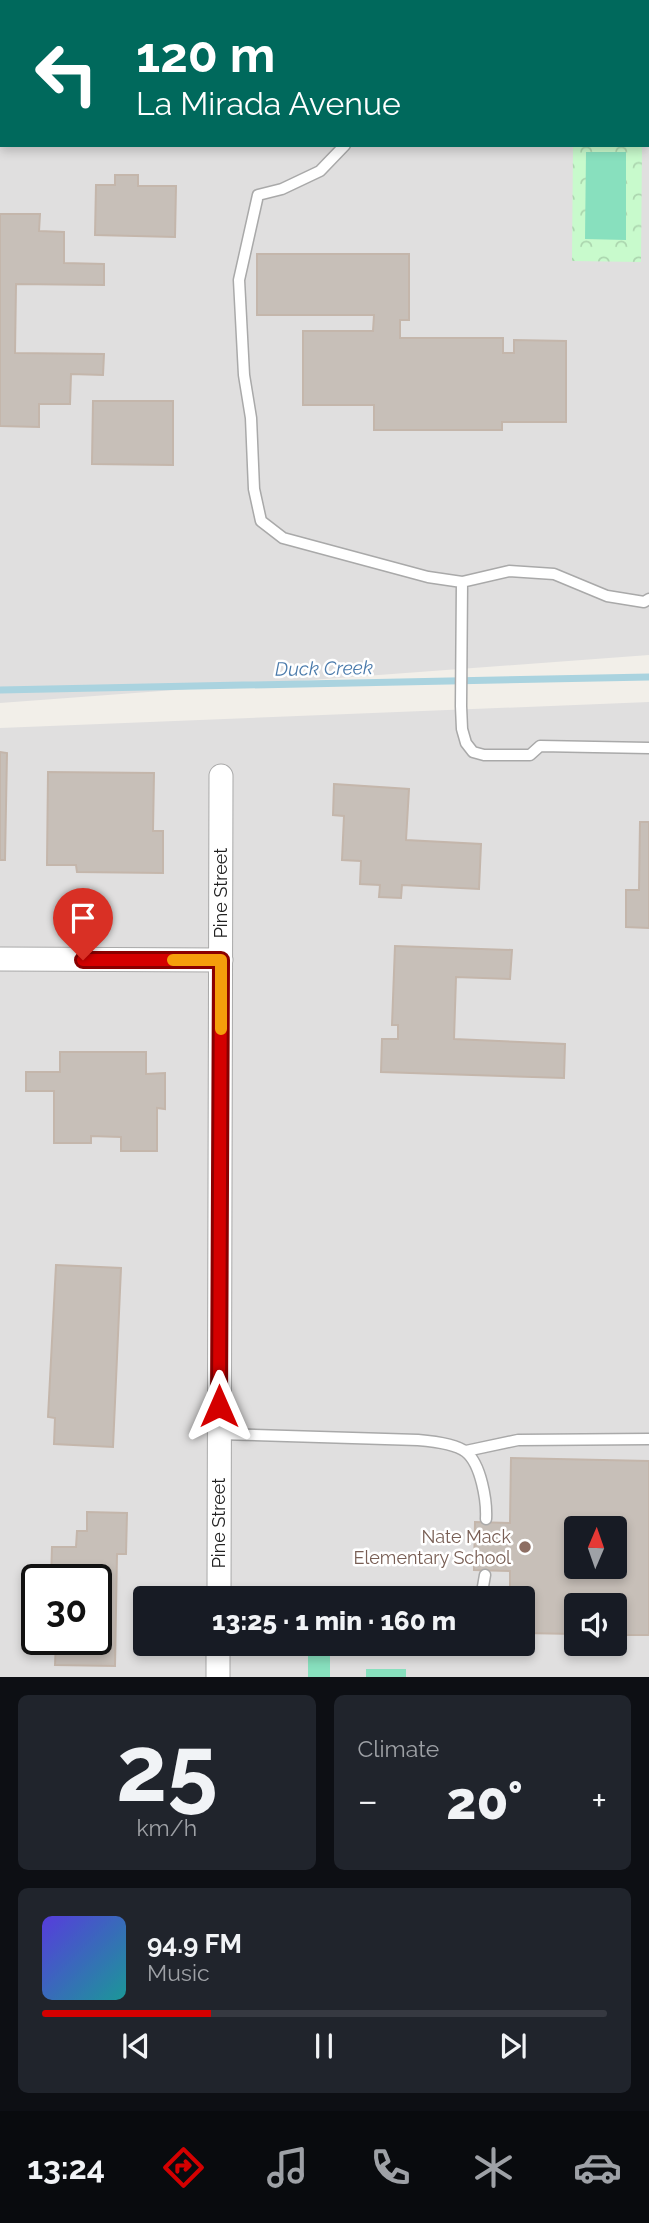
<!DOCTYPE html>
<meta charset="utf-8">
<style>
body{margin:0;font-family:Raleway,sans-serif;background:#20242c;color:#f1f3f6;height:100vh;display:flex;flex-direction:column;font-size:26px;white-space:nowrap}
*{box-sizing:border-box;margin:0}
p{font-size:23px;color:#9ea1a6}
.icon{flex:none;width:38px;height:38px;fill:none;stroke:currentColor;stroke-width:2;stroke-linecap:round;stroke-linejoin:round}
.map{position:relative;height:1677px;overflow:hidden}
.side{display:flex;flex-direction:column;gap:18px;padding:18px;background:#0d0f14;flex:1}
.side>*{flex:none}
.top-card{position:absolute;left:0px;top:0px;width:649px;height:147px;box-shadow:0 4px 10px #0003;background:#00695c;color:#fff;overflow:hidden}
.needle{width:46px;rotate:2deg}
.controls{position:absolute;left:564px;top:1516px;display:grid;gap:14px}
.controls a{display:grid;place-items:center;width:63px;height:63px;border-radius:7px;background:#171b24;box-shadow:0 4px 10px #0003;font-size:35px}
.speed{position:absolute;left:21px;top:1564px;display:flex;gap:14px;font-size:35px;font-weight:700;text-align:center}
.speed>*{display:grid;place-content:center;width:91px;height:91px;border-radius:50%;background:#171b24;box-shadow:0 4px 10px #0003;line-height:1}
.speed .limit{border:4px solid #111;border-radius:10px;background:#fff;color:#111}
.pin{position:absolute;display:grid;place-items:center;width:60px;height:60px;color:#fff;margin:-72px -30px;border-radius:50% 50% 50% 0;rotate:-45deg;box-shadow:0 0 7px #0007}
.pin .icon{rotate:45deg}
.me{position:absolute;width:77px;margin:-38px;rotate:0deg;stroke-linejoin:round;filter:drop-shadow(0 0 5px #0008)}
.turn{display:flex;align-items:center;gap:24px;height:147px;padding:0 21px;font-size:32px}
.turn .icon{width:91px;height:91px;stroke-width:2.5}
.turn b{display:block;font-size:49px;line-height:60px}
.big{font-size:52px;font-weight:800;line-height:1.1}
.side .widget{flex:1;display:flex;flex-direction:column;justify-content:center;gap:10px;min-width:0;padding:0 24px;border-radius:10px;background:#20242c}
.side .dial{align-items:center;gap:0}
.dial b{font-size:91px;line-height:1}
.song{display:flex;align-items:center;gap:21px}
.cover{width:84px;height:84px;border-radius:10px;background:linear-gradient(135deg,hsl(250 70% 55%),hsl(180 70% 35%))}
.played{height:7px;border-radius:4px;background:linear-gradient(90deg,#d40000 30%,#363941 30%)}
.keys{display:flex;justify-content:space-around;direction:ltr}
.heat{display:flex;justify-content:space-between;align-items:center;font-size:38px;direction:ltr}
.side .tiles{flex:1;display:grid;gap:18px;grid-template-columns:1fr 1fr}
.widget:last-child{grid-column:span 2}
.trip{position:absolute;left:133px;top:1586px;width:402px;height:70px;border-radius:7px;background:#171b24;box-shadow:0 4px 10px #0003;font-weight:800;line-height:70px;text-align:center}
.tab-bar{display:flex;height:112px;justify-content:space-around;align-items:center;background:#090b0e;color:#9ea1a6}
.tab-bar .icon{width:49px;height:49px}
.tab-bar .active{color:#d40000}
.tab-bar b{font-size:32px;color:#f1f3f6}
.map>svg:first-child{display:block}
.residential{fill:#e0dfdf;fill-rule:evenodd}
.park{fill:url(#park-crowns)}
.pitch{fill:#88e0be}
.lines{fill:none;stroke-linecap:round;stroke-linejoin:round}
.stream{stroke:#aad3df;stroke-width:7}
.building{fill:#c7bfb8;stroke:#c4b6ab;stroke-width:2;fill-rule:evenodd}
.service-casing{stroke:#a9a9a9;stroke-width:13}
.minor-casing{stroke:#a9a9a9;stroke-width:25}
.service{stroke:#fff;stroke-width:10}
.minor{stroke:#fff;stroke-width:23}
.route-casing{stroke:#8a0000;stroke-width:18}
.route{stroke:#d40000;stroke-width:12}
.slow{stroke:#f59e0b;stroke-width:12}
.education-dot{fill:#8d6e63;stroke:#fff;stroke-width:2.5}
.labels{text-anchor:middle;stroke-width:5;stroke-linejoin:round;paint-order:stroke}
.street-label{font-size:18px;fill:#222;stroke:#fff}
.education-label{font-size:18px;fill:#785e54;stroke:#fff;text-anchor:end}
.water-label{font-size:19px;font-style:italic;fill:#4a7aab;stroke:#fff}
</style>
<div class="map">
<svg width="649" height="1677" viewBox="0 0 649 1677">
<defs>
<pattern id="park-crowns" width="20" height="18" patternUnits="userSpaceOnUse" patternTransform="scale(1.75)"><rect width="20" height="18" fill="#c8facc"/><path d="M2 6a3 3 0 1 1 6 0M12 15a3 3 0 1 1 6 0" fill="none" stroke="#acd6af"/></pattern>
</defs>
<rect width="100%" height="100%" fill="#f2efe9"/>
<!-- residential -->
<path class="residential" d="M0,0H649V655L0,703ZM2,2H648V145H2Z
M649,702V1677H0V728ZM576,1528H614V1566H576ZM37,1580H96V1640H37ZM145,1598H523V1643H145ZM576,1605H614V1643H576Z"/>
<!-- park -->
<path class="park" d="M573,145H642L641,262L572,261Z"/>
<!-- pitch -->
<path class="pitch" d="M586,152H626V240L585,239Z
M308,1654H330V1677H308Z
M366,1669H406V1677H366Z"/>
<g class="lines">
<!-- stream -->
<path class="stream" d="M0,690L649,677"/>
</g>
<!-- building -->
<path class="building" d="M115,175H138V186H176L175,237L95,235L96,185H115Z
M0,214H40L39,231L64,232V263L104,264V285L16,284L15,353L104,354L103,375L71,374L70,404H39V427L0,426Z
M257,254H409V320H400V338H503V353H514V340L566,341V422H502V430H374V405H303V331H373L374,315H257Z
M93,401H173V465L92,464Z
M0,752L7,753L5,860H0Z
M48,772L154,773L153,831H163V873L77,872L76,865H47Z
M334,784L409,789L406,840L481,844L479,889L402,885L401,898L379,897L380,885L360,884L361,861L342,860L344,816L333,815Z
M640,822H649V928L626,927V890H639Z
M395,946L512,950L510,979L456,977L454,1039L565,1044L564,1078L381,1072L382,1039H398V1025H392Z
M60,1052H146V1074L165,1073V1109L157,1108V1151H121V1137L91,1136V1143H54V1091H26V1072H60Z
M56,1265L121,1268L113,1447L54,1444L55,1418L48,1417Z
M511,1458L649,1461V1635H614V1605H576V1634L523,1633V1598H510V1571L474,1570L475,1522L510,1523ZM576,1528H614V1566H576Z
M87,1512L127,1513L126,1554H117L115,1666L55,1665L56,1640H96V1580H51L52,1547H76L77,1531H87Z"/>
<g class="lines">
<!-- service casing -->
<g class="service-casing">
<path id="service" d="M299,2V0
M648,35H649
M345,145L320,171L282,189L258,195L239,280L244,375L251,418L254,489L261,521L283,538L428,577L462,582L509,571L554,574L607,596L644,602L649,599
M462,582L461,706L462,729L466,743L473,752L484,755H530L540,746L649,748
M219,1434L418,1440C430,1441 456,1444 466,1452C481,1464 487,1501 486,1519
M466,1451L518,1440L649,1439
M481,1598L485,1575"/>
</g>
<!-- minor casing -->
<g class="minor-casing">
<path id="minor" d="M0,959L221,960
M219,1598L221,776
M218,1677V1643"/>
</g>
<!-- service -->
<use href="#service" class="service"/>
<!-- minor -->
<use href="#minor" class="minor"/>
</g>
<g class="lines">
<!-- route casing -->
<g class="route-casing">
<path id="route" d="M83,960H221L219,1406"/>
</g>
<!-- route -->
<use href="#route" class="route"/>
<!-- slow -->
<path class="slow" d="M173,960H221V1029"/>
</g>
<!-- markers -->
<circle class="education-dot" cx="525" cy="1547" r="7"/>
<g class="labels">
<!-- street labels -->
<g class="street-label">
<text transform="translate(221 893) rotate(-90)" y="6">Pine Street</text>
<text transform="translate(219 1523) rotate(-90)" y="6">Pine Street</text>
</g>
<!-- education labels -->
<g class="education-label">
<text x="511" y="1543">Nate Mack<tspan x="511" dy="21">Elementary School</tspan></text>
</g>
<!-- water labels -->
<g class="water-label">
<text transform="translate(324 668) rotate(-1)" y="7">Duck Creek</text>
</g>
</g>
</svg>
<div class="controls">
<a><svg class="needle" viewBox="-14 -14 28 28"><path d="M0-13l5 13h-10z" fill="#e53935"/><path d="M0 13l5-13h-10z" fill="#9ea1a6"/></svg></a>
<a><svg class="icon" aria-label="sound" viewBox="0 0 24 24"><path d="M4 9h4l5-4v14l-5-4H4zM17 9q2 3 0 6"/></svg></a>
</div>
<div class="speed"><div class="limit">30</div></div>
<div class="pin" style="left:83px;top:960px;background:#d93025"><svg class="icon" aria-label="arrive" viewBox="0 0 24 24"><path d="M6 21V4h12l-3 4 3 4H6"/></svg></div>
<svg class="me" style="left:219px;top:1406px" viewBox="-20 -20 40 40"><path d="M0-17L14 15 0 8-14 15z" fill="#d40000" stroke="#fff" stroke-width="4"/></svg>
<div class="trip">13:25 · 1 min · 160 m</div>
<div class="top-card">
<div class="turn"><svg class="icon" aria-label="left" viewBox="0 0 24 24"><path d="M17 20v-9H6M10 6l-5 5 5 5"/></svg><div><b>120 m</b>La Mirada Avenue</div></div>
</div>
</div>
<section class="side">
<div class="tiles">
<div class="widget dial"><b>25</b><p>km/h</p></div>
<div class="widget"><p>Climate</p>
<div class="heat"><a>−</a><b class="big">20°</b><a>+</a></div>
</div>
<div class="widget">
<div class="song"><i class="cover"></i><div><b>94.9 FM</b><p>Music</p></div></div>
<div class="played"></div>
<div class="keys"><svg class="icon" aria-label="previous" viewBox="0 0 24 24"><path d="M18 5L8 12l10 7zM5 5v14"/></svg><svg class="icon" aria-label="pause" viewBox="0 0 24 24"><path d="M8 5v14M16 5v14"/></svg><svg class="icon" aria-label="next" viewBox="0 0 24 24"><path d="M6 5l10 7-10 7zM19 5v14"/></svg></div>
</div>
</div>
</section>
<nav class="tab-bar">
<b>13:24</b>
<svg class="icon active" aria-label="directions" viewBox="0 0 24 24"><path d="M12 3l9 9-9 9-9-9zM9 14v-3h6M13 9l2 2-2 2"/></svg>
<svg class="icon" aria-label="music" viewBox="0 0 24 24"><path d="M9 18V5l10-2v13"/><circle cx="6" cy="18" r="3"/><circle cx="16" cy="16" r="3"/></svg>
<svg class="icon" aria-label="phone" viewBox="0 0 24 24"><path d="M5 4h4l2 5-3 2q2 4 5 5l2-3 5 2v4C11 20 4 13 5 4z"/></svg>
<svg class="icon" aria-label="climate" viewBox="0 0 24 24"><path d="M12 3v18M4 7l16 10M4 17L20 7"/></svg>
<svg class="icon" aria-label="car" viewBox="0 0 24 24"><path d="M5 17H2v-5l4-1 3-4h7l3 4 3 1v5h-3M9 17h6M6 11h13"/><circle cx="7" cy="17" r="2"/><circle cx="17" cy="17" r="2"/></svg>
</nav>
